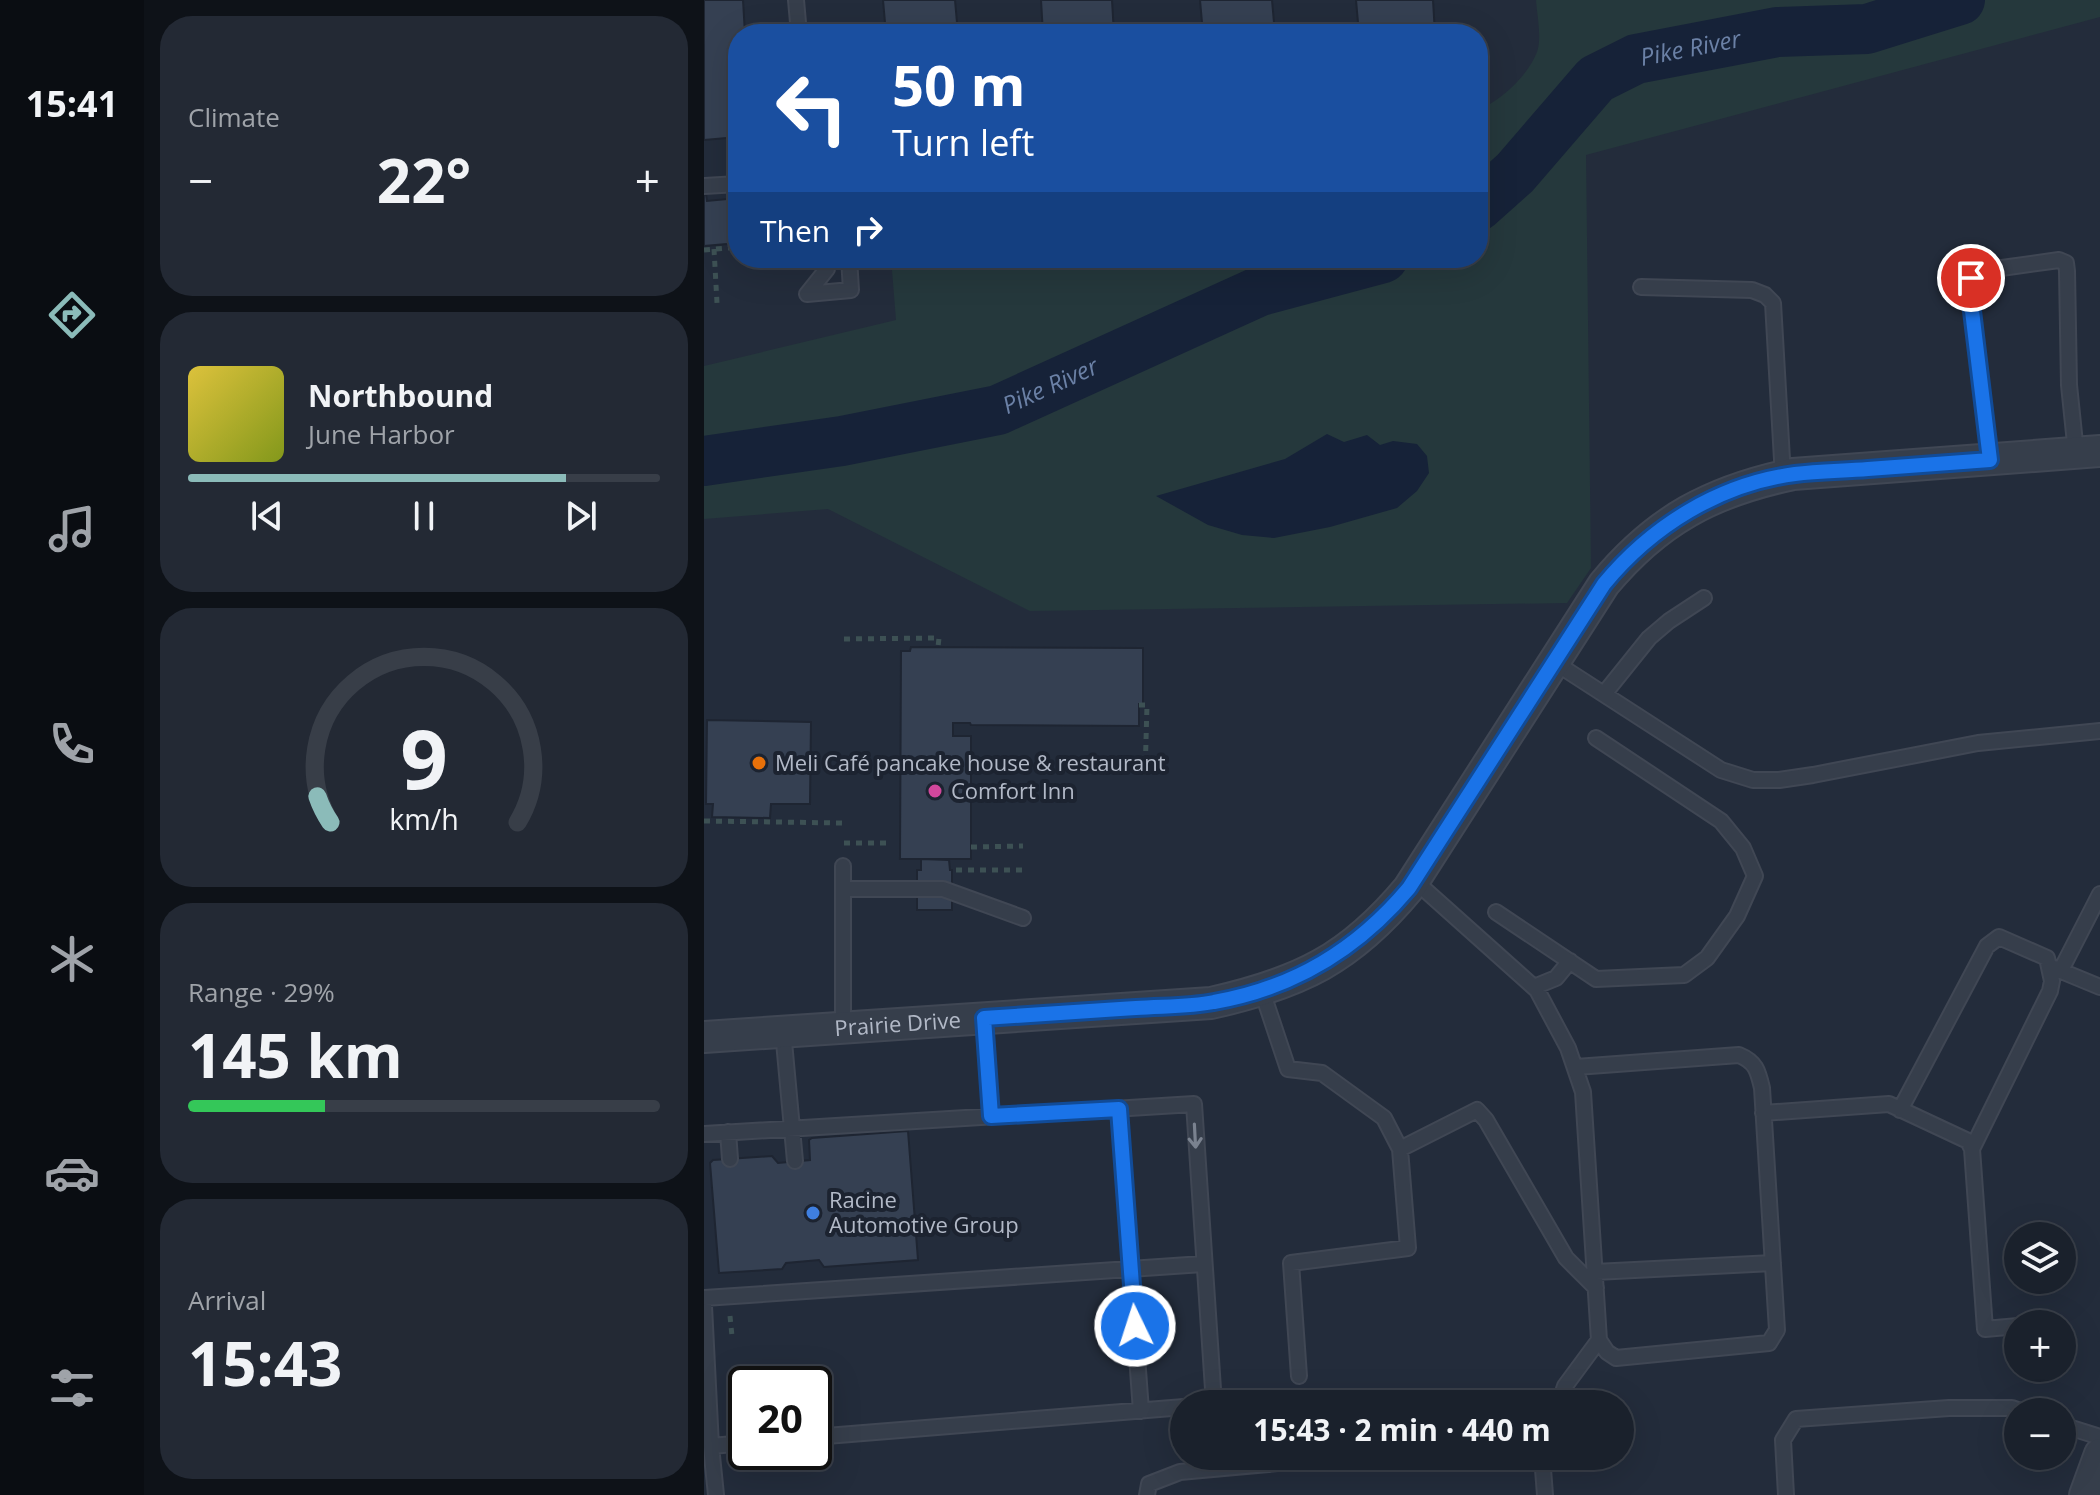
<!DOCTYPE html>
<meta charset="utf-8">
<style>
body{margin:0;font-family:"Open Sans",sans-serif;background:#232934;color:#f1f3f6;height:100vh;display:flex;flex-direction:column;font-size:30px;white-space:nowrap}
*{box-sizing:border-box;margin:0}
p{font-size:26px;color:#9fa3a9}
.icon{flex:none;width:44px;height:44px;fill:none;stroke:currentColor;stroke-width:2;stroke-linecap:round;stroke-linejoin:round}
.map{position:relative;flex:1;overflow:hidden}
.panel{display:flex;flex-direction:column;gap:16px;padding:16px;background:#0e1218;width:560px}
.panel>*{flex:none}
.guide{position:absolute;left:24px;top:24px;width:760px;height:244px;border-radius:32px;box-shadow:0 8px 32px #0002,0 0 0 2px #383e48;background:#1a4fa0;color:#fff;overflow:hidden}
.tools{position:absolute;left:1300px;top:1222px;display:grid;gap:16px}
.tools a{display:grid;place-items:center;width:72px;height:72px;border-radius:50%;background:#1a212c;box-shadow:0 8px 32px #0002,0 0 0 2px #383e48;font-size:40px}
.speed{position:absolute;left:24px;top:1366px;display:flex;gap:16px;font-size:40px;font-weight:700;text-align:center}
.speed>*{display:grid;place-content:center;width:104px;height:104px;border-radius:50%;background:#1a212c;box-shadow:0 8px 32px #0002,0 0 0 2px #383e48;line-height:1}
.speed .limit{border:4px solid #111;border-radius:12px;background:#fff;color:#111}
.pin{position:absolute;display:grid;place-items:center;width:68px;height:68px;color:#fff;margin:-34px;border:4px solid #fff;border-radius:50%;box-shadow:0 2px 8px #0007}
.me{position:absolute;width:88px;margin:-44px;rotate:356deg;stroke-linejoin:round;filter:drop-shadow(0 0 6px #0008)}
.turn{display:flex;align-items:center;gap:28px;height:168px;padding:0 32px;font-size:36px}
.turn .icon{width:104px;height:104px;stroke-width:2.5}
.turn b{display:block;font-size:56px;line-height:68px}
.then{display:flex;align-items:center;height:76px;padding:0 32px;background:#0003;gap:16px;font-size:30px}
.big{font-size:60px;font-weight:700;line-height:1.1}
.panel .widget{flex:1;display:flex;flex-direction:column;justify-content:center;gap:12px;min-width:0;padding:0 28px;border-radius:32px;background:#232934}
.panel .dial{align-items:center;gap:0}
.dial svg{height:208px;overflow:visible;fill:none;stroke:#383e48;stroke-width:7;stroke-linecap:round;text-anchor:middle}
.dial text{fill:#f1f3f6;stroke:none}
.song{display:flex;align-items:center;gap:24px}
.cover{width:96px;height:96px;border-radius:12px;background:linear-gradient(135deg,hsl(50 70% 55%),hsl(70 70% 35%))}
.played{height:8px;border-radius:4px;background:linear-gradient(90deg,#8bbbb9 80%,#383e48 80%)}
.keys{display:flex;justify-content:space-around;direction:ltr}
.heat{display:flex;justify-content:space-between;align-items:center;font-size:44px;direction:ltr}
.charge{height:12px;border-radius:6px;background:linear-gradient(90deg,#34c759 29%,#383e48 0)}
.trip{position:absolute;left:466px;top:1390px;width:464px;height:80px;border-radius:40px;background:#1a212c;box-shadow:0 8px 32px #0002,0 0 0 2px #383e48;font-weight:700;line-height:80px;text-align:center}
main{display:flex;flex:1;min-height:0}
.menu{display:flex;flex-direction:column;width:144px;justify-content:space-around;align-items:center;background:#0a0d12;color:#9fa3a9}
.menu .icon{width:56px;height:56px}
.menu .selected{color:#8bbbb9}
.menu b{font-size:36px;color:#f1f3f6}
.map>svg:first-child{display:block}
.green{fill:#25383c}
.water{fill:#162238}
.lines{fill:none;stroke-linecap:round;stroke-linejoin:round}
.river{stroke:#162238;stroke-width:50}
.building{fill:#354052;stroke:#1e2532;stroke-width:2}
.service-casing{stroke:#404754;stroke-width:18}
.minor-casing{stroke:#404754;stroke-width:34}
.path{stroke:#3d5154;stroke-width:5;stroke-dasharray:6 6;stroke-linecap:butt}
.service{stroke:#363e4b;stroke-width:14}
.minor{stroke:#363e4b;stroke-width:30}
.oneway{stroke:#7a828f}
.route-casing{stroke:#114b97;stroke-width:20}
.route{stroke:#1a73e8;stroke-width:14}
.food-dot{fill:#e8710a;stroke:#1c2330;stroke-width:3}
.hotel-dot{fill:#d1479c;stroke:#1c2330;stroke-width:3}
.shop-dot{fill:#3f7fe0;stroke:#1c2330;stroke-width:3}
.labels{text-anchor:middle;stroke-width:8;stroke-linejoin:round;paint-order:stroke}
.poi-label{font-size:22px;fill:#b2b9c7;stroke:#1c2330;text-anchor:start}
.street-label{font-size:22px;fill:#b2b9c7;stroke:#1c2330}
.water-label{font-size:24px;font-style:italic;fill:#6b81a6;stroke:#1c2330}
</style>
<main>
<nav class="menu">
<b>15:41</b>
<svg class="icon selected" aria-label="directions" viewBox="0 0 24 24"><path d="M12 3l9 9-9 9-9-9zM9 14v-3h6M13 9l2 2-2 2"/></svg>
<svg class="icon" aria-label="music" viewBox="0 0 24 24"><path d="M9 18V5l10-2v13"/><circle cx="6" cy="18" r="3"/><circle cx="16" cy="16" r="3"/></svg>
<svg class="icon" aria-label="phone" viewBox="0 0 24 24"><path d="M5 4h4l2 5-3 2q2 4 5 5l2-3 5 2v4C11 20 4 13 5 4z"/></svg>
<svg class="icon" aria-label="climate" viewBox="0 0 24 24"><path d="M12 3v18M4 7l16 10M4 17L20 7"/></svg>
<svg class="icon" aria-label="car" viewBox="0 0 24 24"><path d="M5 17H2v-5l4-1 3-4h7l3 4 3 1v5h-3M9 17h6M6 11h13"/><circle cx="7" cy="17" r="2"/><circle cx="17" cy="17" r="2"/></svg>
<svg class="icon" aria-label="filters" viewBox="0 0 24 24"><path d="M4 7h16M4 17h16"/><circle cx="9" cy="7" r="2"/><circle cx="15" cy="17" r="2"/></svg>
</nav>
<section class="panel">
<div class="widget"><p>Climate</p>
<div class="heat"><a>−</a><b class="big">22°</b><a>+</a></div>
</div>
<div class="widget">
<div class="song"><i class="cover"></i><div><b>Northbound</b><p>June Harbor</p></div></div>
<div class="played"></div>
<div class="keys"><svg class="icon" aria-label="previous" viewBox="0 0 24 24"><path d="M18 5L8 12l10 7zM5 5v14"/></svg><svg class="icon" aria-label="pause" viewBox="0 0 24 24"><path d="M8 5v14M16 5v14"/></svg><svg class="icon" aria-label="next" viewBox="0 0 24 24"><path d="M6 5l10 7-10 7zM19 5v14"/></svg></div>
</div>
<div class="widget dial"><svg viewBox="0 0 100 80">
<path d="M14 69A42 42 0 1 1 86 69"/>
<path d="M14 69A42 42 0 0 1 9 59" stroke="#8bbbb9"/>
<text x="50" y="56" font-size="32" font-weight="700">9</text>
<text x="50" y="72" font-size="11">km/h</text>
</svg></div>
<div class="widget"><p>Range · 29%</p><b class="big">145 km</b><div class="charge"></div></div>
<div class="widget"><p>Arrival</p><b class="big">15:43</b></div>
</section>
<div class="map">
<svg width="1396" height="1495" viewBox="0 0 1396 1495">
<rect width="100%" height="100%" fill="#232c3b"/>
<!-- green -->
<path class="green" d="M832,0H1396V17L882,155L887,568L863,603L326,611L124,509L0,519V366L192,320L187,258H774V110C796,101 824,76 833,52C838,38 833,15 832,0Z"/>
<!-- water -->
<path class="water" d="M623,434L640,442L663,435L676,445L689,441L713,444L723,456L725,473L713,491L693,508L626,527L570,538L538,535L504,525L452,496L581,459Z"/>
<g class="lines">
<!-- river -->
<g class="river">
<path id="s1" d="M774,206L811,173L892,79L932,59L1073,32L1163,29L1256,0"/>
<path id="s2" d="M0,461L138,441L294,410L556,291L679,258"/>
</g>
</g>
<!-- building -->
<path class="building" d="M0,0H39L41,34H34V137L0,140Z
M179,0H251L254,34H182Z
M337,0H408L410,34H339Z
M496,0H568L571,34H499Z
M652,0H729L731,34H655Z
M2,194L3,201L34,198V243L0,246V195Z
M207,647L439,648V704H435V726L267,725L266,723H249V736H267V859H196L197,651H206Z
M3,720L107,722L106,804H67L66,818L8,817L9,804H2Z
M217,859L245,860L246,870H248V910H213V870H217Z
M204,1131L214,1260L120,1267L115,1260L82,1263L78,1269L15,1273L6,1163L9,1160L68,1156L74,1163L106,1160L105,1140L108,1138Z"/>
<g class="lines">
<!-- service casing -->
<g class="service-casing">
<path id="service" d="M92,0L95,34
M0,186L34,184
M937,287L1048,290L1061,295L1069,303L1079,477
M103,294L147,290L145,258
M103,294L123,269V258
M1286,460L1265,286L1267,278L1276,271L1355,260L1362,263L1363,271L1365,385L1372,453
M850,662L1017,770L1049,780H1075L1109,775L1274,743L1396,731
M900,694L945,638L965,621L1000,598
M710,880L833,990L864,1048L879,1092L895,1340L903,1352L912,1358L1065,1343L1073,1330L1058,1088C1054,1071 1052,1062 1035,1055L872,1067
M139,889H239L319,918
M792,912L892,979L980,975L1003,958L1033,916L1051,876L1039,848L1017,821L892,738
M1350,968L1396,987
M1357,970L1396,894
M830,987L852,978L866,961
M558,991L584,1069L618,1073L680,1118L696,1149L704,1248L587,1263L595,1376
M280,1018L287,1116
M139,1027V866
M79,1031L91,1161
M415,1109L437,1411
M1196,1110L1283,946L1295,937L1343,958L1348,981L1346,991L1268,1149
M1059,1113L1185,1104L1264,1141L1268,1149L1281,1329L1314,1326
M24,1132L26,1159
M0,1134L490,1104L510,1404
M696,1149L773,1110L782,1120L862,1258L892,1288
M891,1272L1069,1263
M0,1298L499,1264
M0,1306L7,1446L42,1443
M1340,1324L1347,1323
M855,1404L861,1386L895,1340
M1358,1425L1396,1437
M110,1437L480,1407
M7,1446L12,1495
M838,1456L841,1495
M443,1495L445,1484L476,1472L651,1456
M1082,1495L1079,1440L1092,1419L1245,1408H1308L1319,1412"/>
</g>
<!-- minor casing -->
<g class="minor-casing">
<g id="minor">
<path id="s3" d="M0,1037L507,1003C596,983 646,959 705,888L900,584C953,520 1008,491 1089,474L1396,451"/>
<path d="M1381,1495L1396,1454"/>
</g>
</g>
<!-- path -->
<path class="path" d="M10,249L13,303
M0,250L34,247
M140,639L235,638L234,647
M435,705H443L441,776
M0,821L140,823
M140,843H187
M267,847L319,846
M252,870H319
M26,1316L28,1336"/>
<!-- service -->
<use href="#service" class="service"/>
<!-- minor -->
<use href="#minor" class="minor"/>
</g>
<!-- one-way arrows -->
<defs><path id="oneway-shaft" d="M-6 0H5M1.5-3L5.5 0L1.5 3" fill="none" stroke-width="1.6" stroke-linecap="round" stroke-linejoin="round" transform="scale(2)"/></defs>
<use class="oneway" href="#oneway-shaft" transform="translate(491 1136) rotate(87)"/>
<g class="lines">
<!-- route casing -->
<g class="route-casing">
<path id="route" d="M431,1326L415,1109L287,1116L280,1018C330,1015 381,1011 432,1008C458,1006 485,1007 510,1002C590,988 653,950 705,888L900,584C948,526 1015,484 1091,474C1115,471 1140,471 1164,469C1205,466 1246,463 1286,460L1265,286L1267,278"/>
</g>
<!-- route -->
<use href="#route" class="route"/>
</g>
<!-- markers -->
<circle class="food-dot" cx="55" cy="763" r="8"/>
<circle class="hotel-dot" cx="231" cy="791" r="8"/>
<circle class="shop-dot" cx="109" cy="1213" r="8"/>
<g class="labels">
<!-- poi labels -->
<g class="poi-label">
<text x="71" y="771">Meli Café pancake house &amp; restaurant</text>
<text x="247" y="799">Comfort Inn</text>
<text x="125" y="1208">Racine<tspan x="125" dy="25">Automotive Group</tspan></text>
</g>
<!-- street labels -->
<g class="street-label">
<text dy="8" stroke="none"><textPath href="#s3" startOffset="194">Prairie Drive</textPath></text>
</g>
<!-- water labels -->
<g class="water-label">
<text dy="8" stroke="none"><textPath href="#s1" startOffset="274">Pike River</textPath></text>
<text dy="8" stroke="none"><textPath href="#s2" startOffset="356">Pike River</textPath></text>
</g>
</g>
</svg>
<div class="tools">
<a><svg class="icon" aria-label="layers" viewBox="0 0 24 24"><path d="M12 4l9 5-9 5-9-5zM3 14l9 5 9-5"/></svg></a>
<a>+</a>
<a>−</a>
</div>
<div class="speed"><div class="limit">20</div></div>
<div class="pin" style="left:1267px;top:278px;background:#d93025"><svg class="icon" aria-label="arrive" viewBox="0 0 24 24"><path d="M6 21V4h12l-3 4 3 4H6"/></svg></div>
<svg class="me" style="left:431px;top:1326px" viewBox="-20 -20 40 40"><circle r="17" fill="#1a73e8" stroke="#fff" stroke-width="3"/><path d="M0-11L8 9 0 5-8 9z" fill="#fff"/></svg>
<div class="trip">15:43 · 2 min · 440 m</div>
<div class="guide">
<div class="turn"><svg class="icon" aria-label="left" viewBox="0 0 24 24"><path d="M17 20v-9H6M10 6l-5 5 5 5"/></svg><div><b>50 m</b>Turn left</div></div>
<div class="then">Then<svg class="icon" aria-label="right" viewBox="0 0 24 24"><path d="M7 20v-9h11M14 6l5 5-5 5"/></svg></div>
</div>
</div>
</main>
